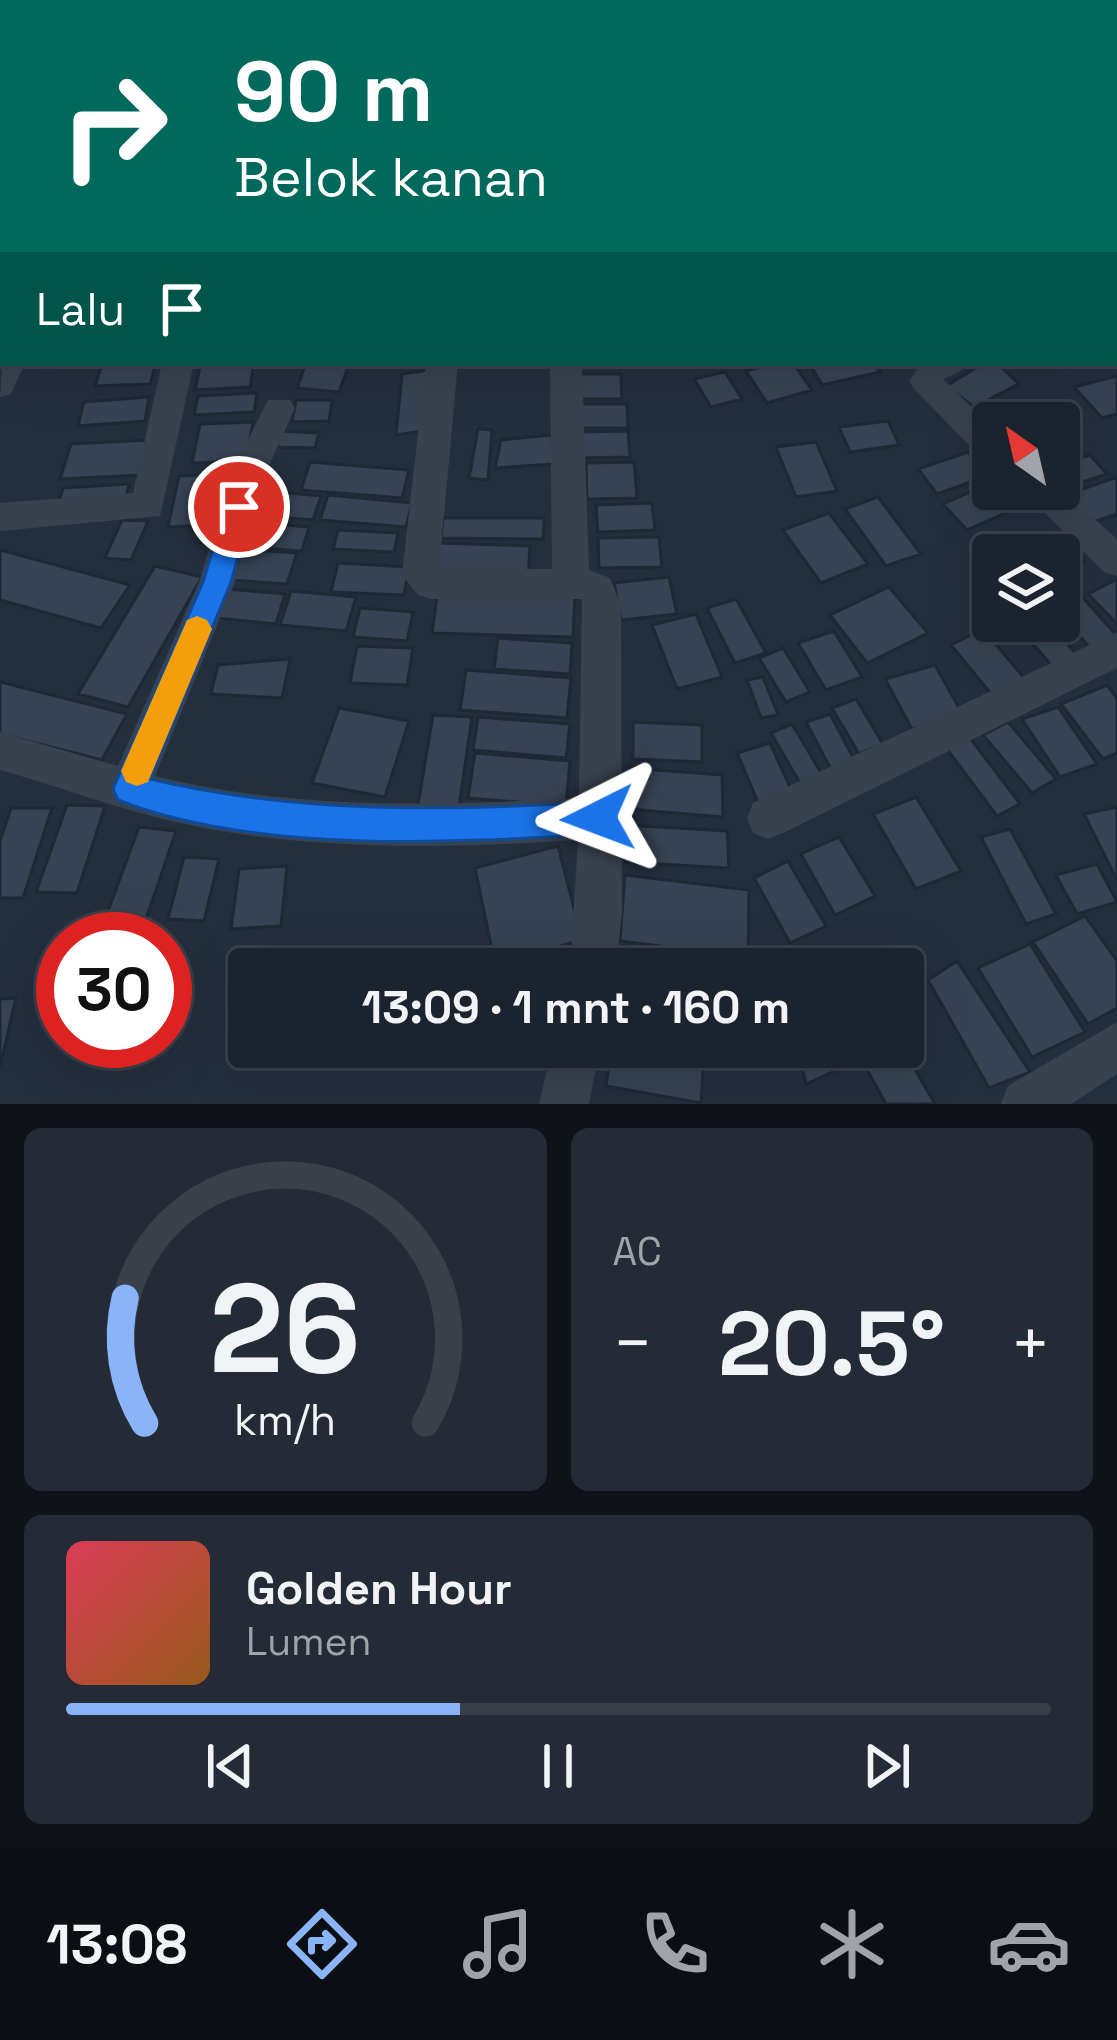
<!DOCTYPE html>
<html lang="id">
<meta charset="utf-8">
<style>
body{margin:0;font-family:"Space Grotesk",sans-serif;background:#242b36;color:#f1f3f6;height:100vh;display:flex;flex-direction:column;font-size:45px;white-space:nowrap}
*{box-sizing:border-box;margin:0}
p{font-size:39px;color:#a0a4aa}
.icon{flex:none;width:66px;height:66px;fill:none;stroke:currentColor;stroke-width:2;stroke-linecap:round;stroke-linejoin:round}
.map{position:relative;height:1104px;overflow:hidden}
.side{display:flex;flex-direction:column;gap:24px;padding:24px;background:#0f1319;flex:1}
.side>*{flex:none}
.guide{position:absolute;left:0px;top:0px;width:1119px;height:366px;box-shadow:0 12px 48px #0002,0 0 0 3px #39404a;background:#00695c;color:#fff;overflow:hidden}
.needle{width:78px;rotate:326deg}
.buttons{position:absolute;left:972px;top:402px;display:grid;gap:24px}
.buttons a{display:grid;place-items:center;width:108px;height:108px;border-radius:12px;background:#1b232e;box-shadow:0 12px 48px #0002,0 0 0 3px #39404a;font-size:60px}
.speed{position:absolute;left:36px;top:912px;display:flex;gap:24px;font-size:60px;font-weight:700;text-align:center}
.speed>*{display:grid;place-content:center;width:156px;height:156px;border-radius:50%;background:#1b232e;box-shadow:0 12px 48px #0002,0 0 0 3px #39404a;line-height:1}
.speed .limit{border:18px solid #d22;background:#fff;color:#111}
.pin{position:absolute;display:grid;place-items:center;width:102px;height:102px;color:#fff;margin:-51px;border:6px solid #fff;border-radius:50%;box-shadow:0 3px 12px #0007}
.me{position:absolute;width:132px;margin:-66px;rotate:267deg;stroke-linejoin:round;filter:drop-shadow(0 0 9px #0008)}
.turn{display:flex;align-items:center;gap:42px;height:252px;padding:0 36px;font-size:54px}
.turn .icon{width:156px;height:156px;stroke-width:2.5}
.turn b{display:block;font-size:84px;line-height:102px}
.then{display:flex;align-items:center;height:114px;padding:0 36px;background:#0003;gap:24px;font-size:45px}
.big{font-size:90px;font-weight:600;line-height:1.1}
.side .card{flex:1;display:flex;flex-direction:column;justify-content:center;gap:18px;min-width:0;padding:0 42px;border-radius:18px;background:#242b36}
.side .dial{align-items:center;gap:0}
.dial svg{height:312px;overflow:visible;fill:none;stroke:#39404a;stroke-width:7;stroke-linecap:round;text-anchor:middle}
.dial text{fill:#f1f3f6;stroke:none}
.song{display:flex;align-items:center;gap:36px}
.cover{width:144px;height:144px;border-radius:18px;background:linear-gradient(135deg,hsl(350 70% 55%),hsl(30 70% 35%))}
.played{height:12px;border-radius:6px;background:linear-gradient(90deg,#8ab4f8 40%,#39404a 40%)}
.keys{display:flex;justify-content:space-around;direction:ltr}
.heat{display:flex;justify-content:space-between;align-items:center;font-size:66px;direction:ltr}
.side .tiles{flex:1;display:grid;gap:24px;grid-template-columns:1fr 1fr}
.card:last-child{grid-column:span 2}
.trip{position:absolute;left:228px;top:948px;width:696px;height:120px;border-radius:12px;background:#1b232e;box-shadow:0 12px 48px #0002,0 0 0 3px #39404a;font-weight:600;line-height:120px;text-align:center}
.tabs{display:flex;height:192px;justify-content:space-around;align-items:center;background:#0b0e12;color:#a0a4aa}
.tabs .icon{width:84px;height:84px}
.tabs .selected{color:#8ab4f8}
.tabs b{font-size:54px;color:#f1f3f6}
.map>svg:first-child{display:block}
.building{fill:#364354;stroke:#1f2835;stroke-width:3}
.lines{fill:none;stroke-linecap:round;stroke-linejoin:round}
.minor{fill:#38414e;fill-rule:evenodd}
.route{fill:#1a73e8;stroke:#114b97;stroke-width:3}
.slow{fill:#f59e0b}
</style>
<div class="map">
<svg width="1117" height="1104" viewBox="0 0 1117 1104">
<rect width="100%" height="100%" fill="#242f3e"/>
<!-- building -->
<path class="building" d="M102,363H156L150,384L95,386Z
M201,363H254L250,387L195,390Z
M306,363L348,367L339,392L297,388Z
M775,363H793L812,390L767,403L746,371Z
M809,363H874L880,372L822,385Z
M984,363H997L1019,384L974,407L946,386Z
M428,370L423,431L396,435L402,374Z
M725,372L742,399L711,407L694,379Z
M577,374H621L622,399H577Z
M1117,376V414L1102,418L1074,387Z
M257,393L254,412L194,415L198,396Z
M149,397L145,421L78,426L84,402Z
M296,400H332L329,421L292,422Z
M1026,400L1054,423H993V432L982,423Z
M578,404H627L628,428H578Z
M888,421L899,445L850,452L839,427Z
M253,422L246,461L192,463L200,424Z
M478,429L492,430L488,480L469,478Z
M281,431L319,433L315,448L277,447Z
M628,431L630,457L578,458L577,432Z
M552,435L553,464L495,468L501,440Z
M149,440L141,475L60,479L71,444Z
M816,442L837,491L796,497L776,447Z
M968,452L988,476L937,494L918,469Z
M1090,455L1107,474L1061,489L1059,465Z
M310,462L409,470L402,498L301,490Z
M634,462L637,498L587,499L586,463Z
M238,473L230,524L168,527L179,476Z
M1117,477V514L1090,523L1066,495Z
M993,482V489H1023L1034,500L967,530L943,504Z
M129,484L123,509L56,513L63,488Z
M259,490L321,496L313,520L250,515Z
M328,495L412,503L406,527L320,520Z
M878,497L921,554L886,566L845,509Z
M652,503L655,530L598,532L596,505Z
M829,513L868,564L821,583L783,530Z
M443,518H544L543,539L441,538Z
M122,520L148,521L131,560L105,558Z
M252,522L309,527L302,551L244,547Z
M338,530L398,533L394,552L333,549Z
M1063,535L1085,562L1059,571V555H1026L1021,550Z
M659,537L662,567L599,568L598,538Z
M436,543L530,546L528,579L432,576Z
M241,549L297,553L287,584L229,580Z
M0,550L130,585L101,628L0,600Z
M338,563L409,567L404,595L331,592Z
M155,566L202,577L128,707L78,694Z
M669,577L677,614L621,620L614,583Z
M1117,579V624L1088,594Z
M889,587L928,633L867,663L830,615Z
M228,589L285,594L276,624L217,618Z
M438,590L575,594L573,637L432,633Z
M291,591L356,597L346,631L280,625Z
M1077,591L1116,635L1089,647L1059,611V599Z
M736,599L766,653L735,663L707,608Z
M360,608L413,612L407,641L353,637Z
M696,614L722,677L677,689L652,625Z
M1003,621H1048L1053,627L1021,643Z
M983,629L1025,679L992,695L951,645Z
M834,631L862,677L826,690L798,643Z
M1057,633L1082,660L1058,673L1033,644Z
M498,638L572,643L570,674L494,669Z
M357,646L413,648L407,685L350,683Z
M783,648L810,692L786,702L759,658Z
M290,659L282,698L211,694L218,665Z
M935,665L963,715L912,729L885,679Z
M466,670L571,678L567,718L460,710Z
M763,677L778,715L761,718L747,680Z
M0,682L127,714L102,760L0,734Z
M1107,685L1117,698V753L1103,759L1061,704Z
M856,699L883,744L859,754L832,708Z
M1058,707L1097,764L1060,777L1022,719Z
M339,708L409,721L385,797L312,783Z
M830,714L858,767L834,775L806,722Z
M433,715L472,717L458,814L417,811Z
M478,717L570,724L566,758L473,750Z
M633,722L702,725V762L633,759Z
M1008,722L1056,779L1032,793L983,735Z
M792,724L826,781L804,790L771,733Z
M967,734L1020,804L997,816L944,745Z
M770,743L792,792L758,802L737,753Z
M475,753L570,761L566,806L468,798Z
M630,768L722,775L723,817L628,809Z
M916,797L961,871L916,889L873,814Z
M67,805L105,806L77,893L36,892Z
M1117,807V880L1084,814Z
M11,808H52L23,898H0V841Z
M626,825L727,831L729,868L625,862Z
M139,827L176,831L141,934L101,930Z
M1010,829L1056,914L1026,924L981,837Z
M839,837L875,896L835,915L801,854Z
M558,846L582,940L495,964L475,868Z
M184,857L219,859L204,921L168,919Z
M788,861L826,926L790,943L754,878Z
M1097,864L1117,902L1077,914L1056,875Z
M287,866L281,926L231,929L239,869Z
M625,875L749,890L748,957L620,941Z
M1085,916L1117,961V1008L1088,1024L1033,942Z
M1030,944L1085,1032L1032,1057L978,968Z
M864,948L874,969H832L828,959Z
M957,961L1030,1072L989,1088L928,980Z
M16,998L0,1067V999Z
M611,1047H663L704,1054L701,1103L606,1086Z
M797,1047H851L855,1062L806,1084Z
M879,1047H902L935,1104H886L860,1057Z"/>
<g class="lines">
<!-- minor -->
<path class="minor" d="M101,0H123L100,3Z
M391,0H413L414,3H392Z
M623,0H645V3H623Z
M1095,0H1117V4L1096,3Z
M1116,87H1117V101H1116Z
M1116,243H1117V262H1116Z
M3,257V275L0,276V258Z
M1116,295H1117V315H1116Z
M3,354V363H25L11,394L0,397Z
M162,363H194L160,516L0,531V503L133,493Z
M426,363H458L439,569H552L550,363H582L589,570L610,578L621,605L622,911L616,969H570L578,840C448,848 313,852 185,824C122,811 62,787 0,770V732L118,766L199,582L233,470L268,400H290L295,408L267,470L235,582L155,776C293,810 439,806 579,798L582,599H431L418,595L402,575Z
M922,363H966L961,371L943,379L993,428V461L981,457L914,389L909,381Z
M1059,487L1117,539V576L1104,572L1021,489Z
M1117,632V668L783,833L768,839L753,833L747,818L753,803Z
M1117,1022V1074L1071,1104H1001L1008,1086Z
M552,1047H600L589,1104H539Z"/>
</g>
<!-- route -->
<path class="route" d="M239,497L252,507L231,582L150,779C298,814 447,811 598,802L610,807L614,818L610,830L598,834C454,843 254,854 118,800L113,789L203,582L226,507Z"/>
<!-- slow -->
<path class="slow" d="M197,616L207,620L212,629L148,782L137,786L126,782L121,771L187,620Z"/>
</svg>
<div class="buttons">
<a><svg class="needle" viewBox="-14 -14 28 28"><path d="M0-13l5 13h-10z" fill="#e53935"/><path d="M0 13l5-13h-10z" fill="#a0a4aa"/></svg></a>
<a><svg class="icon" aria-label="layers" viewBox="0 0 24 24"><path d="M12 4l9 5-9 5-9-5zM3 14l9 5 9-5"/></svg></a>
</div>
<div class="speed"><div class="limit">30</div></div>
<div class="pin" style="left:239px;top:507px;background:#d93025"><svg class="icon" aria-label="arrive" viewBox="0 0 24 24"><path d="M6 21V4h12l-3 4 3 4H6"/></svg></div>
<svg class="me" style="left:598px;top:818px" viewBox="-20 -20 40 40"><path d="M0-17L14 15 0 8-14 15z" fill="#1a73e8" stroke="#fff" stroke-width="4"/></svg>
<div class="trip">13:09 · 1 mnt · 160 m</div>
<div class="guide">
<div class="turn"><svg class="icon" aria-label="right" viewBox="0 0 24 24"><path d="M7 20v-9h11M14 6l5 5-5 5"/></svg><div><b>90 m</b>Belok kanan</div></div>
<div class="then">Lalu<svg class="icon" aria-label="arrive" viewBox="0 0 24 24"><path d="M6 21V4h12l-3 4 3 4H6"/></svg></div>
</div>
</div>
<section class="side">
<div class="tiles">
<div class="card dial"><svg viewBox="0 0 100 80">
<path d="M14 69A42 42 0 1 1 86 69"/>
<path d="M14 69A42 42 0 0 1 9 37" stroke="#8ab4f8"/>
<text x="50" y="56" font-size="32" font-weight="700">26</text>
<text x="50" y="72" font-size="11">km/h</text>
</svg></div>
<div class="card"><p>AC</p>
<div class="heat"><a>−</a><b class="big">20.5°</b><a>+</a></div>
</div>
<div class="card">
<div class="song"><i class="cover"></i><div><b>Golden Hour</b><p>Lumen</p></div></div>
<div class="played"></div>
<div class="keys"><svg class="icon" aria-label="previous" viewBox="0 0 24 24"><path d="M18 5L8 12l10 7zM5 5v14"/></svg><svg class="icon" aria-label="pause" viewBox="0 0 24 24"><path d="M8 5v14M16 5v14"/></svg><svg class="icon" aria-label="next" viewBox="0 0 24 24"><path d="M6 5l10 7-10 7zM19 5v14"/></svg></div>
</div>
</div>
</section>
<nav class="tabs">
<b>13:08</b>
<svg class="icon selected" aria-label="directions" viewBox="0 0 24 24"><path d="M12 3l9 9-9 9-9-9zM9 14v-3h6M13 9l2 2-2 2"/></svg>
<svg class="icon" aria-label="music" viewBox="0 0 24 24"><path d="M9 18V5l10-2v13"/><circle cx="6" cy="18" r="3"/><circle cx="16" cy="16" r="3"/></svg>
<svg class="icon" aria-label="phone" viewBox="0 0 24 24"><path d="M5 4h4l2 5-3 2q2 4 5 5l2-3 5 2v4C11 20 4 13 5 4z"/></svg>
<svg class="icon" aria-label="climate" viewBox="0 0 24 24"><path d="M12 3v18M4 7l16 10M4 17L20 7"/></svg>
<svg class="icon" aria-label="car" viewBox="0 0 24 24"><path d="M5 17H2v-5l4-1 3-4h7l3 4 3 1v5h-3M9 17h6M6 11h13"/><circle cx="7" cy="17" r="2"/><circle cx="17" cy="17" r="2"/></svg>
</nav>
